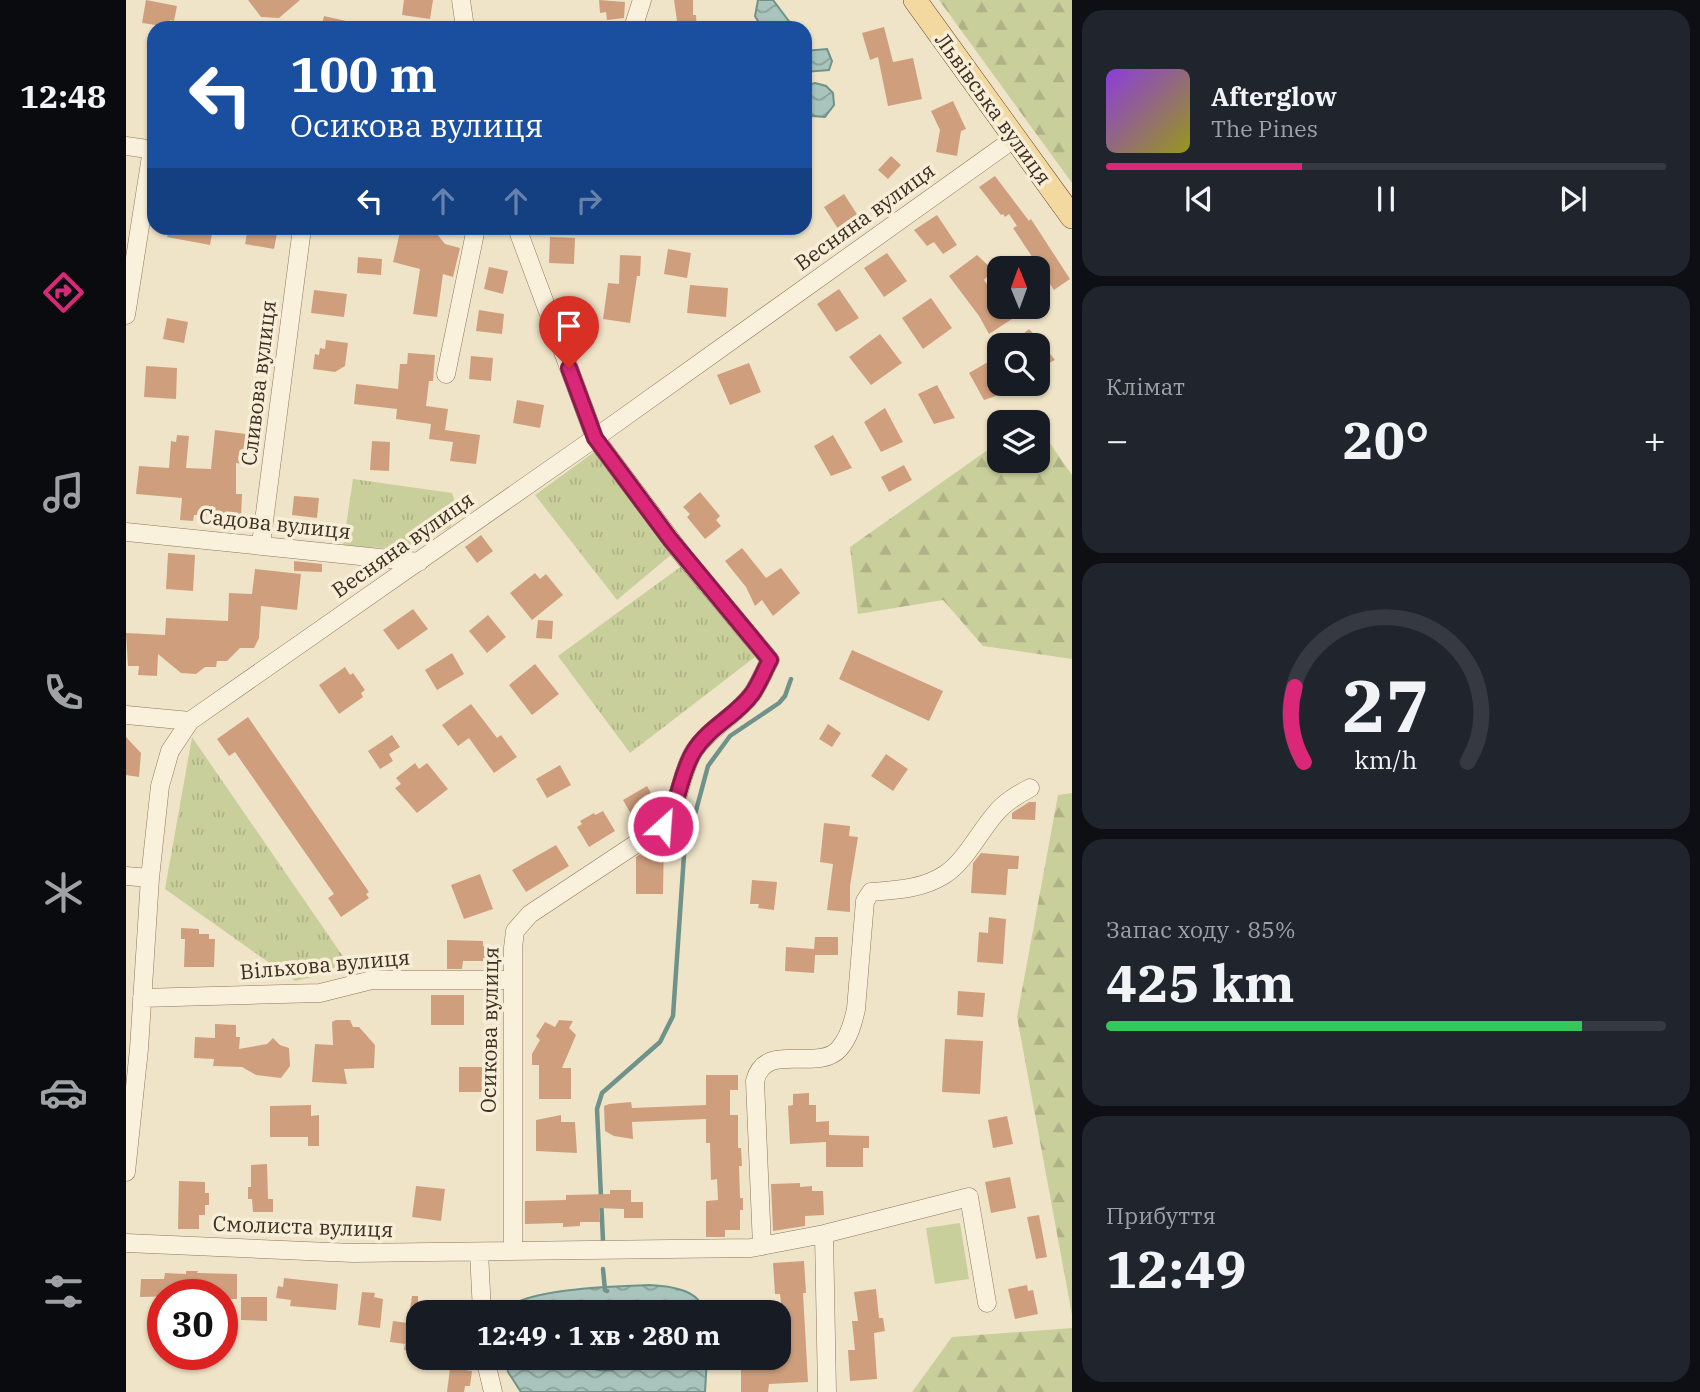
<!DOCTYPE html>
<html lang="uk">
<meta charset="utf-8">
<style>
body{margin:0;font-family:"IBM Plex Serif",serif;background:#20242c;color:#f1f3f6;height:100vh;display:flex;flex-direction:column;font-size:26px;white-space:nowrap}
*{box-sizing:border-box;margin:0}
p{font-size:23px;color:#9ea1a6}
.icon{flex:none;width:38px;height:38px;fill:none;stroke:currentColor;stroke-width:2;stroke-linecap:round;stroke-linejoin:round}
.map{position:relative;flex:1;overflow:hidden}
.sheet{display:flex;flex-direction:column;gap:10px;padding:10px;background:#0d0f14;width:628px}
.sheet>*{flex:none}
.banner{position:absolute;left:21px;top:21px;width:665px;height:214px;border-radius:21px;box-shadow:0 2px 5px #0004;background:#1a4fa0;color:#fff;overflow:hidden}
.needle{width:46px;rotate:359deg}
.tools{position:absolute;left:861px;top:256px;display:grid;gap:14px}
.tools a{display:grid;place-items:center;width:63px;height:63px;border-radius:14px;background:#171b24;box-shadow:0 2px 5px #0004;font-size:35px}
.speed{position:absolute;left:21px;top:1279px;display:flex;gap:14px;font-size:35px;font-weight:700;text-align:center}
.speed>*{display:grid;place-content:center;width:91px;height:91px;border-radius:50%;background:#171b24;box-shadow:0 2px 5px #0004;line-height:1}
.speed .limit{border:10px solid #d22;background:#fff;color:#111}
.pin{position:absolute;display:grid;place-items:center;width:60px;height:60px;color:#fff;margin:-72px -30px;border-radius:50% 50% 50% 0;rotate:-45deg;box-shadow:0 0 7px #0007}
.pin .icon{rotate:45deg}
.me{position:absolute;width:77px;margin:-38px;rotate:26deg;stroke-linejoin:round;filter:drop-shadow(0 0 5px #0008)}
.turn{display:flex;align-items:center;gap:24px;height:147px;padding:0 28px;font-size:32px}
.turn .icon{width:91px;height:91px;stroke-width:2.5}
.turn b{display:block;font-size:49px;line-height:60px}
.lanes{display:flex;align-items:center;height:66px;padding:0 28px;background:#0003;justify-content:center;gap:35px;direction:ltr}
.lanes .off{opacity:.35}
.big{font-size:52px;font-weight:700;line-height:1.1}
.sheet .card{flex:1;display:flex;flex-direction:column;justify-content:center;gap:10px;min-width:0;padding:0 24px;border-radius:21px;background:#20242c}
.sheet .dial{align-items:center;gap:0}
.dial svg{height:182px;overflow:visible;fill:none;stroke:#363941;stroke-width:7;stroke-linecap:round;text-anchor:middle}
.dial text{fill:#f1f3f6;stroke:none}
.song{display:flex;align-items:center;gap:21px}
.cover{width:84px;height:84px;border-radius:10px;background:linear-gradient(135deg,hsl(270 70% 55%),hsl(60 70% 35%))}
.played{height:7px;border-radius:4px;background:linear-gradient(90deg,#db2777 35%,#363941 35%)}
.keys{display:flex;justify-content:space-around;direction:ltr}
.heat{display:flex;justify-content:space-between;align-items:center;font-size:38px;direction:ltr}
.charge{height:10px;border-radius:5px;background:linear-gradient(90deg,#34c759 85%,#363941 0)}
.trip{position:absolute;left:280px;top:1300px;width:385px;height:70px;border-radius:21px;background:#171b24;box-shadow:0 2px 5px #0004;font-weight:700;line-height:70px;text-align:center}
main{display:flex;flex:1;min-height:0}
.menu{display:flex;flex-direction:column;width:126px;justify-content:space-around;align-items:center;background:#090b0e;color:#9ea1a6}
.menu .icon{width:49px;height:49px}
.menu .current{color:#db2777}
.menu b{font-size:32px;color:#f1f3f6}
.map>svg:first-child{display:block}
.grass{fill:url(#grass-tufts)}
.forest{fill:url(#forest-firs)}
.garden{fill:#c9cf9b}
.water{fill:url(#water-waves);stroke:#6f938a;stroke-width:2}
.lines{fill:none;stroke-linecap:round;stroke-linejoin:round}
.stream{stroke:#6f938a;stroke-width:4.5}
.building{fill:#cf9f7d}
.minor-casing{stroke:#8d765c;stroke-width:19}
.major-casing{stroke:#5b4430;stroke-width:24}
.minor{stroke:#faf1dc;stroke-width:18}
.major{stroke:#f3d9a0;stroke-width:23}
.route-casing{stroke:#8e194d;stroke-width:18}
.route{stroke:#db2777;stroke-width:12}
.labels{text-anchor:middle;stroke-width:7;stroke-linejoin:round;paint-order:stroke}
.street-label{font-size:21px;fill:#3d2e20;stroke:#f7eed8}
</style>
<main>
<nav class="menu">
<b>12:48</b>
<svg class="icon current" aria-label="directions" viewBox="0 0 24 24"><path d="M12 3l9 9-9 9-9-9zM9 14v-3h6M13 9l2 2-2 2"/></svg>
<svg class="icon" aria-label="music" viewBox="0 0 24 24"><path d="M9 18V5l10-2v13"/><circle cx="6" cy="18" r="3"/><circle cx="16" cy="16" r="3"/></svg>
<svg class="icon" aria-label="phone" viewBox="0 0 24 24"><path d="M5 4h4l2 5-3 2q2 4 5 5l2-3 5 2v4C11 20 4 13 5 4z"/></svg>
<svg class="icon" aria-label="climate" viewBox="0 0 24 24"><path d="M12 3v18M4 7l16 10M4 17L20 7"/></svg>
<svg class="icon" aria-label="car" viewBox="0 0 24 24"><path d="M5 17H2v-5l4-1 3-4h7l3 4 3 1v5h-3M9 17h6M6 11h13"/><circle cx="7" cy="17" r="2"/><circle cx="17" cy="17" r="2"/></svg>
<svg class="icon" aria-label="filters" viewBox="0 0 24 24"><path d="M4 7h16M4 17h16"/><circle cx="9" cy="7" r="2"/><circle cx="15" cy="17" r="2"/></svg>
</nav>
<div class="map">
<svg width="946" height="1392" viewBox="0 0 946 1392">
<defs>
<pattern id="grass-tufts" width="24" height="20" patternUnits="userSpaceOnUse" patternTransform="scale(1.75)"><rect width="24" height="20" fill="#c9cf9b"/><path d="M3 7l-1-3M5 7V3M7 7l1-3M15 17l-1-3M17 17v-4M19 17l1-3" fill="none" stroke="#aeb285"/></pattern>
<pattern id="forest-firs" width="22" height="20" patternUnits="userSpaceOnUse" patternTransform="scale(1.75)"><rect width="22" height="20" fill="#c9cf9b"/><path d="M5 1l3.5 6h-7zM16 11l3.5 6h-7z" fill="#aeb285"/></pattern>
<pattern id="water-waves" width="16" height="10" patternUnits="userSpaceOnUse" patternTransform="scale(1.75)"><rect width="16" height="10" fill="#a9c4bc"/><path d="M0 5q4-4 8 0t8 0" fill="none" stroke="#8ba098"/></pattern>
</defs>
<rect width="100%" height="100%" fill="#f0e4c8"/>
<!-- grass -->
<path class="grass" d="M471,450L552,549L491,600L409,495Z
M227,479L326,493L332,512L324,527L283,549L217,546Z
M557,565L629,657L504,753L432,656Z
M66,737L225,968L169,981L39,889Z"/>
<!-- forest -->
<path class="forest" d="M813,0H946V183Z
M912,426L946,475V659L857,646L817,600L732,614L724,547L873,442V460H912Z
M946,793V1315L891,1017L932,795Z
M946,1328V1392H786L826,1337Z"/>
<!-- garden -->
<path class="garden" d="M834,1223L843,1279L809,1284L800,1228Z"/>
<!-- water -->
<path class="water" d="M632,0H647L668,28H636L629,16Z
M701,49L706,61L703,70L679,72V51Z
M689,83L700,86L707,93L708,105L699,117L686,116C680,107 677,94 682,85Z
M523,1285C543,1286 574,1289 578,1312H503C490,1297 471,1298 458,1312H378C393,1288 494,1286 523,1285Z
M380,1358H453C468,1375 490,1375 504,1358H581L579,1392H395L382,1372Z"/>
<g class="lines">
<!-- stream -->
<path class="stream" d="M477,1241L471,1109L476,1093L534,1042L547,1016L558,855L582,766L604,736L653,703L659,696L665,679
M477,1269L479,1290L481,1291"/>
</g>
<!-- building -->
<path class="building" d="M20,0L51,6L48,21L44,20L43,27L16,23Z
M122,0H174L153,18L135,17Z
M278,0H307L304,19L276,15Z
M473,0L499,2L498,18L481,20L480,12L474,13Z
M548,0H567V15H570L571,28H552Z
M198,16L229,23V28H195Z
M758,27L767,62L787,58L796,99L762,106L752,57L744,60L736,33Z
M827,101L840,129L835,131L831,156L810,152L814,130L805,111Z
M765,156L775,165L762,179L752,170Z
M869,176L903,221L905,219L944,279L928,290L887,228L891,226L883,214L879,217L877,214L875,215L853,187Z
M718,194L736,222L716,235L698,207Z
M811,215L831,245L817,254L808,242L801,246L788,230Z
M43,228H87L84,245L41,237Z
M122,228H152L148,249L119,244Z
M275,228L307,229L319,244L334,248L327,277L317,274L311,317L287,314L294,269L267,262Z
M424,237L449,238L448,264L423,263Z
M542,249L565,253L561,278L538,274Z
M761,253L781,281L758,297L738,268Z
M494,255L515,256L514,276H511L504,323L477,319L482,283L493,284Z
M851,255L867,270L858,280L873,302V306H891L895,313L863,334L853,316L823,276Z
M232,257L256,259L255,275L231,273Z
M363,267L382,271L377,294L358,289Z
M564,285L602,288L600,317L561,313Z
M713,289L733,318L710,332L691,304Z
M188,290L221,294L218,317L185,313Z
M805,298L826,328L797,349L776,318Z
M353,310L378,314L376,334L350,331Z
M41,318L62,322L58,343L37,339Z
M903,329L912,339L929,360L912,368V345H884Z
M754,334L776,363L745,385L723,357Z
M200,340L222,343L219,366L209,372L187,369L189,354L193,355L194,348L199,349Z
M282,353L309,355L307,381H303L300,406L322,409L319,430L354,435L350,464L324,461L327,442L303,439L305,424L270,419L271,409L228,404L230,384L272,389L274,364H281Z
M345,356L367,358L365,381L343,379Z
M862,362L879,393L858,400L843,373Z
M623,363L635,392L604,405L591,375Z
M20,366L51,368L50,399L18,397Z
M811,385L829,418L808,424L792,394Z
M391,400L418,405L414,428L387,423Z
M759,408L777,442L755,452L738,422Z
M89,430L120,434L117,464L110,463V494H116L115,517L68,515L67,521L54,520L56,498L10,494L13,466L43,468L45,441L50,442L51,435L63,436L60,468L85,469Z
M707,435L726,468L705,476L688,446Z
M246,441L264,442L263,471L244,470Z
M778,465L786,480L763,492L755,477Z
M574,492L594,516L590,520L595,526L579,539L561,517L564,514L557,507Z
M168,496L193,498L191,518L166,515Z
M355,535L367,551L351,563L339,547Z
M616,548L640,578L655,568L674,593L647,616L636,600L629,606L620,587L599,561Z
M42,553L69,555L67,591L40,589Z
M168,561L196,564V572L168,571Z
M129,569L175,574L171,610L135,606L133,638L128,648H114L101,661H91L90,667H79L70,674L55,673L32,654L31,676L12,675L13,666H2L0,633L39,635L40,618L102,621L103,593L126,594Z
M409,573L414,579L420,574L437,595L406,620L384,593Z
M287,609L302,629L272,650L257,630Z
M362,615L380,637L361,653L343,631Z
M412,620L427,621L426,639L410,638Z
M726,650L817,691L803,721L713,679Z
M326,653L338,674L311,690L299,670Z
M409,664L433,694L406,715L383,685Z
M219,667L224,675L227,673L239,690L235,693L237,697L213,714L193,685Z
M345,704L371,738L375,735L391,757L368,773L343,738L332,746L316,725Z
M122,717L243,892L240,894L243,898L215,917L202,898L208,894L109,752L103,756L91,739Z
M702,724L715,733L706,747L693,739Z
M266,735L274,747L263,754L267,761L254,769L242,751Z
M0,737L15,753L13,777L0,775Z
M760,754L782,769L767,791L745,776Z
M289,763L293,769L301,763L322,789L291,813L269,788L275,784L270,778Z
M434,765L445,785L421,798L410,779Z
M521,786L531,804L524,808L529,817L513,828L497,800Z
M903,802H910L909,820L886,819V813Z
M477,811L489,831L463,847L451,827L456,824L454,821L468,813L469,815Z
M698,823L724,826L723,836L732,837L724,886V912L701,910L707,864L694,862Z
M538,839L537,894H510V857Z
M430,845L443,866L400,892L386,870Z
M855,853L893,856L892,869H882L880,895L845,893L847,863Z
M354,874L367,909L338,919L325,885Z
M626,880L651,882L648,910L632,908L633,904H624Z
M863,917L880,919L877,964L851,962L853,932L862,933Z
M55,928L73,929V934H83V939H89L88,967H58L59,939H55Z
M689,937H712V955H689L688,973L659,971L660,947L688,949Z
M321,940L357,941V946H364V958H357V961H337L336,969H321Z
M832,991L859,993L857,1017L831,1015Z
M305,995H338V1025H305Z
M210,1020H224L227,1027H233L249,1045L248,1068L218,1069L221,1084L186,1082L189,1044L207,1045L206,1022Z
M433,1020L447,1021L443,1028L450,1035L436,1068H445V1099H413V1065H406V1054L414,1040L410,1036L419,1022L429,1027Z
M89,1024L110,1025V1037H114L113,1049L141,1044L147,1038L154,1045L163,1048L164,1066L155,1078L130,1075L116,1067L87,1066L88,1059L68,1058L69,1037L89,1038Z
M819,1039L857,1041L854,1094L816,1092Z
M333,1067H360V1092H333Z
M580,1075H612V1090H604V1115H612V1148H615L616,1166H613L614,1198H617V1210H614V1230H599V1237H580V1201L592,1200L591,1179L585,1180L584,1143H580V1119L506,1122L507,1139L488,1136L479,1131L478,1106L483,1104L505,1102L506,1108L580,1105Z
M683,1093V1105H690V1122L703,1121V1135L743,1136V1148H737V1167H700V1142L664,1144L662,1106L667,1105V1094Z
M185,1105V1116L193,1115V1146H182V1137H144V1106Z
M435,1115V1122H449L451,1153L410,1151V1120Z
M881,1116L887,1144L867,1148L862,1120Z
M141,1164L142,1199H147V1212H127L126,1199H122V1187H125V1165Z
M884,1177L890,1208L865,1213L859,1182Z
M53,1181L79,1182V1193H83V1205H79V1215H73V1229H52Z
M674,1183V1187L686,1186V1191H697L698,1215L679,1216V1226L647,1231L645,1184Z
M290,1186L319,1189L315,1221L286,1217Z
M484,1190H505V1202H517V1218H498V1209L473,1208L474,1222H454V1226L437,1227V1223L399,1224V1201L440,1200V1195L484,1194Z
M913,1215L921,1257L910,1259L901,1217Z
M678,1261L680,1293H677L682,1382L643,1384L642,1392H615V1363L657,1364V1359H661L654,1294H649L647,1263Z
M60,1271H72L71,1273L111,1274V1299H96V1295L14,1297L15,1279H38L39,1273L60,1274Z
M158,1278L212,1284L210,1310L164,1306L165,1300L150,1298L152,1286L157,1287Z
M901,1285L902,1291L907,1290L912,1314L889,1319L882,1289Z
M750,1289L753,1318H757L759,1331L748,1333L751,1379L724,1381L722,1350H729L726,1321H732L728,1292Z
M236,1292L249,1293L248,1297L257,1299L254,1328L232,1325Z
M286,1296H292V1352L278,1350L279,1344L264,1342L267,1321L282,1323Z
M115,1297H141V1321L115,1320Z
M324,1368L346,1371L344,1386H339L338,1392H321Z"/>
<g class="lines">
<!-- minor casing -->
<g class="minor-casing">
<path id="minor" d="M335,0L339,28
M507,28L516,0
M0,146L28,150
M0,315L26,150
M320,374L350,228
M0,532L293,562
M135,544L176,228
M0,715L64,721
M0,876L24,878
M16,998L194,993L246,980H386
M0,1172L13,1049L24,878L34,786L44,751L64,721L469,438L889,138
M698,1234L701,1392
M0,1243L227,1253L625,1248L698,1234L843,1197L861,1303
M636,1246L629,1081C639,1040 691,1073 713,1049C723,1038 727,1023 730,1009L739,901L745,892C771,890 796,889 818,875C839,862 853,832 870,813C879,802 891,795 904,788
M387,1251V948L389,931L404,914L537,826C555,804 553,775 568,751C583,728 610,716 626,694C633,684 638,671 644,660L555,553L469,438L391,228
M353,1252L356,1312
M359,1358L367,1392"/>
</g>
<!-- major casing -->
<g class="major-casing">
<path id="major" d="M789,0L946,217"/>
</g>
<!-- minor -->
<use href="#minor" class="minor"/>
<!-- major -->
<use href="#major" class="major"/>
</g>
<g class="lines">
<!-- route casing -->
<g class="route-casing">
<path id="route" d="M443,368L469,438L544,539L644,660C638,671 633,684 626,694C610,716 583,727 568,751C553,775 554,804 537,826"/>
</g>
<!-- route -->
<use href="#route" class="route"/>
</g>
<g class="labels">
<!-- street labels -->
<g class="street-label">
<text transform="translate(867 109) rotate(54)" y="7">Львівська вулиця</text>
<text transform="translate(739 217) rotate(-36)" y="7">Весняна вулиця</text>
<text transform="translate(133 383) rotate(-83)" y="7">Сливова вулиця</text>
<text transform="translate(149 524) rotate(6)" y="7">Садова вулиця</text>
<text transform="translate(277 545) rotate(-35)" y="7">Весняна вулиця</text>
<text transform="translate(199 965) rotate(-5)" y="7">Вільхова вулиця</text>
<text transform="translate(364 1030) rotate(-89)" y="7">Осикова вулиця</text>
<text transform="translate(177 1227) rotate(2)" y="7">Смолиста вулиця</text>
</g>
</g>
</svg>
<div class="tools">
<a><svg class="needle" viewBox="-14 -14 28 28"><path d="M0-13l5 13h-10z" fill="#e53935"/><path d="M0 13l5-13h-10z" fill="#9ea1a6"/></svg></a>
<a><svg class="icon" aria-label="search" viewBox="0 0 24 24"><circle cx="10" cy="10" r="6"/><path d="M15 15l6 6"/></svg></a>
<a><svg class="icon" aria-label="layers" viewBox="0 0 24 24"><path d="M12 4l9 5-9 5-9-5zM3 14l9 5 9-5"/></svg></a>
</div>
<div class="speed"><div class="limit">30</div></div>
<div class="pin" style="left:443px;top:368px;background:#d93025"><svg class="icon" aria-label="arrive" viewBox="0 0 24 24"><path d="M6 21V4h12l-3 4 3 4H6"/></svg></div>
<svg class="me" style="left:537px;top:826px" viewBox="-20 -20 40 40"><circle r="17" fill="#db2777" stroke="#fff" stroke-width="3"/><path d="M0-11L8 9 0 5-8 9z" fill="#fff"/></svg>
<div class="trip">12:49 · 1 хв · 280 m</div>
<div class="banner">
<div class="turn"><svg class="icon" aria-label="left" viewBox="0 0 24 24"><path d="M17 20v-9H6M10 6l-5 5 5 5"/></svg><div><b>100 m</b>Осикова вулиця</div></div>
<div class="lanes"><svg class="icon" aria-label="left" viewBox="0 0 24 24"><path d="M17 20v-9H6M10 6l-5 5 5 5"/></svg><svg class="icon off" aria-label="ahead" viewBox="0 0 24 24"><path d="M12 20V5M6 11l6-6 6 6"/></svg><svg class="icon off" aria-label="ahead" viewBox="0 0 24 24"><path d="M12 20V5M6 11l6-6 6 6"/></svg><svg class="icon off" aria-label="right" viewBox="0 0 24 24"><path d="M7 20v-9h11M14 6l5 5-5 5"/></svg></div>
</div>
</div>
<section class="sheet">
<div class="card">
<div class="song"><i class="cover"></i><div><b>Afterglow</b><p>The Pines</p></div></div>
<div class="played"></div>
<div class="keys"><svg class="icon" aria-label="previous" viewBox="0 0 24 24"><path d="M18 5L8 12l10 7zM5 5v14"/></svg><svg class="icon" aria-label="pause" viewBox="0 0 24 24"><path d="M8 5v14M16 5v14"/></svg><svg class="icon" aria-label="next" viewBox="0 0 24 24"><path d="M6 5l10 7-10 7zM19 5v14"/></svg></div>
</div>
<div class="card"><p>Клімат</p>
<div class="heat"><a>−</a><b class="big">20°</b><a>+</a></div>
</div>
<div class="card dial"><svg viewBox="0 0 100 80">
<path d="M14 69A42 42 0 1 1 86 69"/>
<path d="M14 69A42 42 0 0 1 10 36" stroke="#db2777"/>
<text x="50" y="56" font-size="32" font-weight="700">27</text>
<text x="50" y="72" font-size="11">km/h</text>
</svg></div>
<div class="card"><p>Запас ходу · 85%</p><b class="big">425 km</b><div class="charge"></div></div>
<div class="card"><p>Прибуття</p><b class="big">12:49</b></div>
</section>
</main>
